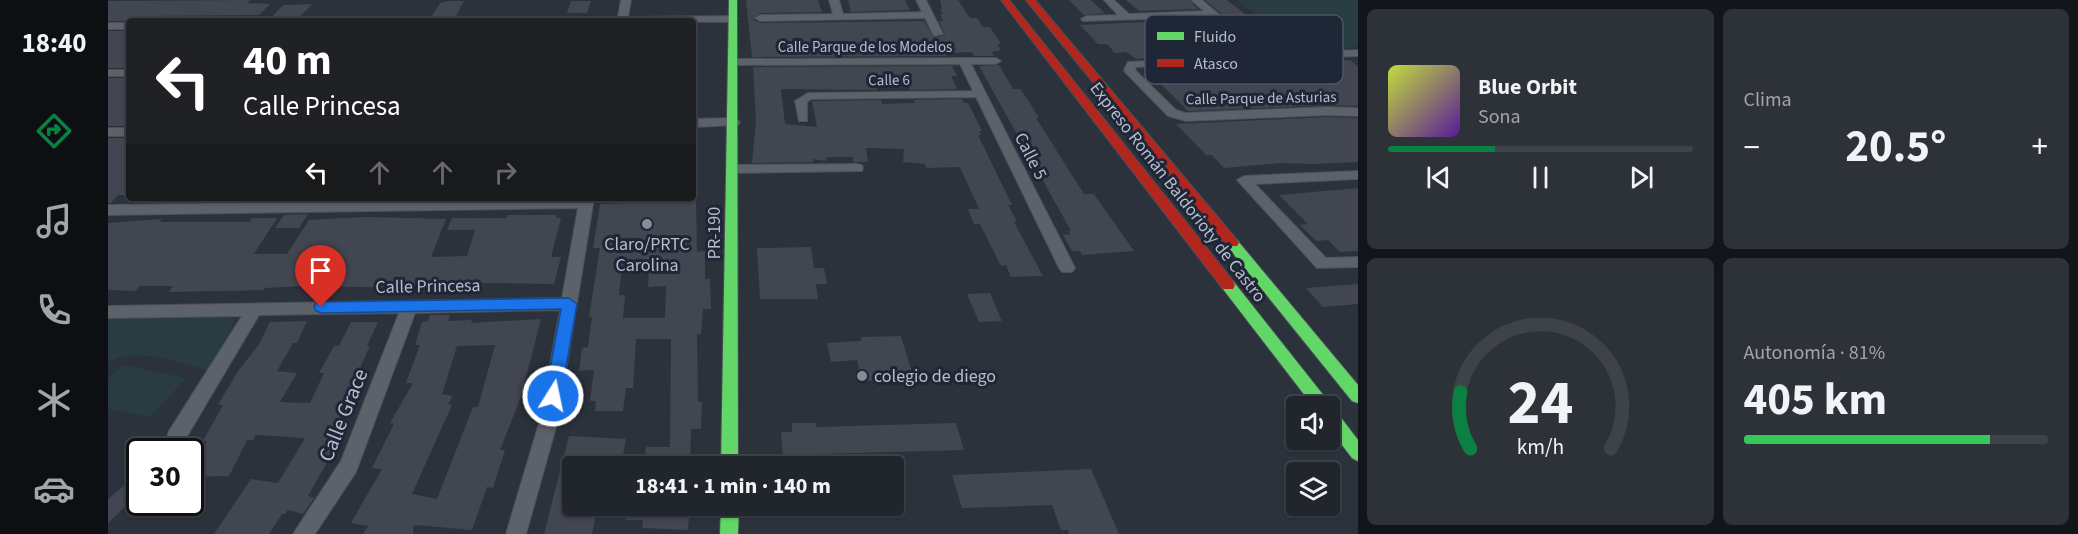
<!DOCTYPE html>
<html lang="es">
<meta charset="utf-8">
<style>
body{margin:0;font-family:"Source Sans 3",sans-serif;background:#2d3239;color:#f1f3f6;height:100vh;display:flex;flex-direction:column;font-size:22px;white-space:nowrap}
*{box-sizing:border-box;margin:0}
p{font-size:20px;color:#a2a5aa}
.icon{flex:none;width:33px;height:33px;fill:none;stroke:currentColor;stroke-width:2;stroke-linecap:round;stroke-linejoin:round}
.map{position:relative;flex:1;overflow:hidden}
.panel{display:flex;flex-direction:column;gap:9px;padding:9px;background:#121519;width:720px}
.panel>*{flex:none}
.banner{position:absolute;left:18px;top:18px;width:570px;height:183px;border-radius:6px;box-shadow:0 2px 4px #0004,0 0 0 2px #3e4349;background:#202124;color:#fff;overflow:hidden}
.fabs{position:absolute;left:1178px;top:396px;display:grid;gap:12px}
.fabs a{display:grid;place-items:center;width:54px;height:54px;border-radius:6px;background:#21262d;box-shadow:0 2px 4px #0004,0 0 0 2px #3e4349;font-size:30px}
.speed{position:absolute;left:18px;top:438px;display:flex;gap:12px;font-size:30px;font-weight:700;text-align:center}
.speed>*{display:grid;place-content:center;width:78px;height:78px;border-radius:50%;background:#21262d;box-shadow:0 2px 4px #0004,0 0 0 2px #3e4349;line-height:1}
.speed .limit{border:3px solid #111;border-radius:9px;background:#fff;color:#111}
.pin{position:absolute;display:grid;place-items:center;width:51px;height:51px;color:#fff;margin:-62px -26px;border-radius:50% 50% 50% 0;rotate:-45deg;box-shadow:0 0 6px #0007}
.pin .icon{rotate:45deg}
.me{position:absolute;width:66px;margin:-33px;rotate:10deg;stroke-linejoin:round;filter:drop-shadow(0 0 4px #0008)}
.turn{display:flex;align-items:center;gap:21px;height:126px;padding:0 18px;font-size:27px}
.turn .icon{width:78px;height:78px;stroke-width:2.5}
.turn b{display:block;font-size:42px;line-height:51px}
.lanes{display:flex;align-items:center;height:57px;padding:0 18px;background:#0003;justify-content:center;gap:30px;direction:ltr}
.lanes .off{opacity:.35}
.big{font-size:45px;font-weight:700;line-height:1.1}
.panel .widget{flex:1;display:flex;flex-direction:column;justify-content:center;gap:9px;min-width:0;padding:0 21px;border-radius:9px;background:#2d3239}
.panel .dial{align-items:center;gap:0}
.dial svg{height:156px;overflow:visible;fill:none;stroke:#3e4349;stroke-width:7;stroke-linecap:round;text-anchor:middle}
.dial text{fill:#f1f3f6;stroke:none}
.song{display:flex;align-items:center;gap:18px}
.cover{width:72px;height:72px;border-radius:9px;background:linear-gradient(135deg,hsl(70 70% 55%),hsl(270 70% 35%))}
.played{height:6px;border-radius:3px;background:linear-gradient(90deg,#0b8043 35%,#3e4349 35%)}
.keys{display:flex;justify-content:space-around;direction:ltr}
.heat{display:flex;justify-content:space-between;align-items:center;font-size:33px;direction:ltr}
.charge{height:9px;border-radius:4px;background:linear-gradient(90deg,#34c759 81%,#3e4349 0)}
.panel .tiles{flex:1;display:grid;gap:9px;grid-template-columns:repeat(2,1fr)}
.trip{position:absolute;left:454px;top:456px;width:342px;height:60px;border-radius:6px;background:#21262d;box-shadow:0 2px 4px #0004,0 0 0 2px #3e4349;font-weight:700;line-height:60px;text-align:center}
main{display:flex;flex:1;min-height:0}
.menu{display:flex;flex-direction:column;width:108px;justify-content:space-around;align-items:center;background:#0d0f12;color:#a2a5aa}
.menu .icon{width:42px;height:42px}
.menu .on{color:#0b8043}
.menu b{font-size:27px;color:#f1f3f6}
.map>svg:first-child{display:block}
.green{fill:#293c42}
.building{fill:#414650;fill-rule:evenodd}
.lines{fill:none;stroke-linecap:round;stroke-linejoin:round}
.street-casing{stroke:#4a4f58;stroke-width:2}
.fast-casing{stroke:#4a4f58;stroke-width:2}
.jam-casing{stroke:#4a4f58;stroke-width:2}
.street{fill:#5d6169;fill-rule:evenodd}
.fast{fill:#63d668;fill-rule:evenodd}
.jam{fill:#b3261e;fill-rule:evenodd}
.route{fill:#1a73e8;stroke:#114b97;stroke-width:1.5}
.poi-dot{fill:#868c9a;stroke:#1f2737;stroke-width:2}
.labels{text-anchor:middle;stroke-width:6;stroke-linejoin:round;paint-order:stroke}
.far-street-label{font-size:15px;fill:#b7bdcc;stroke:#1f2737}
.street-label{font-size:18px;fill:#b7bdcc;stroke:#1f2737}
.poi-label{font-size:18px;fill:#b7bdcc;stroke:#1f2737}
.near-street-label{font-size:21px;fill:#b7bdcc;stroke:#1f2737}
.key{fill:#1f2737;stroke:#4d5464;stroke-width:1.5}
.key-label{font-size:16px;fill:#b7bdcc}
</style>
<main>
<nav class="menu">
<b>18:40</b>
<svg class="icon on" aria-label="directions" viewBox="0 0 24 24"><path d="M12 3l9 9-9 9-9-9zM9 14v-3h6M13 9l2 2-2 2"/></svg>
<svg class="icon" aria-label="music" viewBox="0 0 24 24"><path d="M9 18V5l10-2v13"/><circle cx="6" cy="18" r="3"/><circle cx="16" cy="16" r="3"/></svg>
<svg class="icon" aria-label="phone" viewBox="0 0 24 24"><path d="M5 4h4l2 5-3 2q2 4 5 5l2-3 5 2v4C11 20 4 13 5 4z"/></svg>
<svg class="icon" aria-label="climate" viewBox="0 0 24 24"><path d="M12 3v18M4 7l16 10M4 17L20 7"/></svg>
<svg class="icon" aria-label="car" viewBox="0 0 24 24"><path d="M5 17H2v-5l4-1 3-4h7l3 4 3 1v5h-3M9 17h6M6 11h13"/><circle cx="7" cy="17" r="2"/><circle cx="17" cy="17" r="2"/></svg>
</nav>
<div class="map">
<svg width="1250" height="534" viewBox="0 0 1250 534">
<rect width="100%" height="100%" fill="#2c323c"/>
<!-- green -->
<path class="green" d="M1129,0H1250V47L1194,50Z
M118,316L126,319L123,331L99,370C68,362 30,346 0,362V319Z
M15,365L78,378L42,417L0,409V379Z"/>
<!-- building -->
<path class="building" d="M143,0L139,3L162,4L151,15L39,16L36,19H21V21H0V1Z
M638,0H710L714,12L652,13L645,19L652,23L816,21L826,38L837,35L831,21H835L832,14H835L832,9H834L832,0H850L862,18H869L875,27H882L893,44H889L893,50L884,52L886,56H866L864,52L837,53L839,56L644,57Z
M740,0H797L802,10L743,12Z
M961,0H983L997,13L976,15Z
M1018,0H1081L1090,9L1031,11Z
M1097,0H1119L1185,51L1159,52Z
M341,1H356L348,16H324L332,3Z
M463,1H483L479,13H459Z
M204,4L192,17H164L175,5Z
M1101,19L1140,53L1028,59L1018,52L1007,53L999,44H990L972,25Z
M0,31H21V68H0Z
M1242,60L1250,66V106L1219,105L1080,111L1038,69Z
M891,65L905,89H912L920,100L931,118H928L976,194H986L1026,251L974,255L972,251H964L955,235L962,234L960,231H963L871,66Z
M844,66L849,76H843L849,89L802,90L796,76H767L768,79L765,80L769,90L673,89L677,124L709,127L704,101L773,100L774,104L803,103H807L806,100L854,99L856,103H860L874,131H871L873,135H870L904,205H900L909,222H906L935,276L903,277L898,265L893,266L872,224H866L860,209H871L852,167L819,168L817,164L795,162L796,149L758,148L760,162H745V157H719L718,161L705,159V162L644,163L648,121L645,67Z
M0,78H21V126H0Z
M1219,117L1250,118V162L1205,164L1173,163L1116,168L1104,155H1098L1068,124Z
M0,138H21V195H10L3,203H0Z
M1250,188V251L1232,252L1220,240L1208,241L1192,225L1200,224L1171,195Z
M518,198H588L589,252L597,251V279H602L603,309H595L593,334H589L590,402H594L593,429H583L582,466H536L538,447H562L563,339H528L525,388H518L515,411H487L488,401H482L486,370L471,371L474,348L480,347L484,317H481L492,248H485L492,204L518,203ZM514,267H541L540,287L558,286L557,318H515L517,295H511Z
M200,214L191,228H167L176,215Z
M399,215H449L448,218H453L443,257H453L446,284L380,283L312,288L193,286L157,288L155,290L61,292L65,286H32L28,291L0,290V223L54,219L51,222H141L144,218H169L146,254H179L201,220L258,217L338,219L323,257L359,256L367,230H339L344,218H399Z
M703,247L706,268H716L719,284H708L710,299H652L649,248Z
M1250,284V304L1215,307L1198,288Z
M882,293L894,321L871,322L859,294Z
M322,315H342L340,321L364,320L363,323L433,319L413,397L392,450H397L385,488L379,487L364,530L306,525L305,534H255L260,526L243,523L274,469L264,468L286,424L282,423L305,383H298L312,345H307L314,322L320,321ZM387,345L370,407H365L329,499L304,494L344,405L340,404L345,396L334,394L349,346Z
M199,321L189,343H185L169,371L189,373L172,402L202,403L216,373H211L226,346H231L243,322H270L259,346H262L248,377H250L237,406H240L222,450H226L200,496L206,498L195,514L180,510L177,514H174L161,534H106L143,479L170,483L197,438L148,435L145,440H139L121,476L82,477V472L99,441H95L115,405H110L130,371L150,346L162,322Z
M793,336L806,379L754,381L749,360L723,362L719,343L753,341V337Z
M684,423H708V427L848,423L856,450L675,455L673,432H684Z
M461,436L518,439L513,466H465V506H490L484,534H436Z
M983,469L1011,534H961L960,530H953L944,505L854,508L844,475Z
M32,472V497L22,502L0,523V499Z
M519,506H582L580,530L534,528L535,520H517Z"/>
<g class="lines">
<!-- street casing -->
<g class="street-casing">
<path id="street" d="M513,0H523L520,17L625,16L630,19L625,22L451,21L456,18L510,17Z
M721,0H731L735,14L814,12L808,0H818L835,34L826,36L817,18L652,21L647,18L652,15L725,14Z
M996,0H1006L1021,14L1096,11L1083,0H1094L1158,54L1250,50V56L1028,67L1027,70L1068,110L1078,113L1219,107L1250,108V116L1219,115L1078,121L1060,116L1017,72L1016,70L1020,62L1146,55L1102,17L975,21L973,19L978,16L1010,15Z
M0,23H21V29H0Z
M856,58H888L893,61L888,64H863L967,268L964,272H954L951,268L868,97L703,99L699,102V121H691L687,101L700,93L865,91L852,64L626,65L621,62L626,59Z
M0,70H21V76H0Z
M626,118L632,122L630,125L585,127V119Z
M0,128H21V136H0Z
M749,164L754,165L755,168L754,171L624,173L618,169L624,165Z
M1250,171V179L1147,184L1218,258L1250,257V267L1209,268L1129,180L1136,176Z
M486,198L450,420L418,534H398L432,420L452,310L307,313L248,472L207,534H185L233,461L291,313L151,315L75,443L68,445L61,443L59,437L61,431L134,316L0,318V306L454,298L470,208L0,215V205Z"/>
</g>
<!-- fast casing -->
<g class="fast-casing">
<path id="fast" d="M621,0H629L630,466H613Z
M1124,238L1129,240L1250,385V403L1244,401L1119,246L1117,243L1119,240Z
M1120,280L1125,281L1220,401L1222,406L1221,408L1227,410L1250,440V461L1244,458L1221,428V406H1205L1115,289L1113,285L1115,281Z
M613,506H631L630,534H612Z"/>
</g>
<!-- jam casing -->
<g class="jam-casing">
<path id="jam" d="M893,0H901L1125,281L1127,285L1125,289H1115Z
M918,0H927L1129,240L1131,243L1129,246H1119Z"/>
</g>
<!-- street -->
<use href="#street" class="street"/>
<!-- fast -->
<use href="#fast" class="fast"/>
<!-- jam -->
<use href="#jam" class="jam"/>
</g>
<!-- route -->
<path class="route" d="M461,298L469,304L453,396L451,401L445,403L439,401L437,396L453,309L213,313L208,311L206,307L208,303L213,302Z"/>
<!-- markers -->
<g class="poi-dot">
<circle cx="539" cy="224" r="6"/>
<circle cx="754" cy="376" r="6"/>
</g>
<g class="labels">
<!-- far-street labels -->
<g class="far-street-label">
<text x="757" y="52">Calle Parque de los Modelos</text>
<text transform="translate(781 80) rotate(-1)" y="5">Calle 6</text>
<text transform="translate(1153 98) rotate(-1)" y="5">Calle Parque de Asturias</text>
</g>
<!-- street labels -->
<g class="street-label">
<text transform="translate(923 156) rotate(63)" y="6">Calle 5</text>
<text transform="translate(1070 192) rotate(52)" y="6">Expreso Román Baldorioty de Castro</text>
<text transform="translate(606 233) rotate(-90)" y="6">PR-190</text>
<text transform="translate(320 286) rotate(-1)" y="6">Calle Princesa</text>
</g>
<!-- poi labels -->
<g class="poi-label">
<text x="539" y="250">Claro/PRTC<tspan x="539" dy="21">Carolina</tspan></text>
<text x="766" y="382" text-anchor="start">colegio de diego</text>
</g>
<!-- near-street labels -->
<g class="near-street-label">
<text transform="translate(235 415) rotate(-68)" y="7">Calle Grace</text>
</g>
</g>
<!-- legend -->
<rect x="1037" y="15" width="198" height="69" rx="9" class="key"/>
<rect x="1049" y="32" width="27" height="8" fill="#63d668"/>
<rect x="1049" y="59" width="27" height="8" fill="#b3261e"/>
<g class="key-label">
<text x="1086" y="42">Fluido</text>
<text x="1086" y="69">Atasco</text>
</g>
</svg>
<div class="fabs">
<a><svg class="icon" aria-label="sound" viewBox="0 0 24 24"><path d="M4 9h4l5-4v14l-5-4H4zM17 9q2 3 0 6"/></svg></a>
<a><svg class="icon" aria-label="layers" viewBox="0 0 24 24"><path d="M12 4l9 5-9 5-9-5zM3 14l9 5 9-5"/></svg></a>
</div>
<div class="speed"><div class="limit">30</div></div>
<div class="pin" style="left:213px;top:307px;background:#d93025"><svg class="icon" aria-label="arrive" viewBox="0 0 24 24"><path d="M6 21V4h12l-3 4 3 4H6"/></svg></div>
<svg class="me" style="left:445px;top:396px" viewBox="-20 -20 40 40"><circle r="17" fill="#1a73e8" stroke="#fff" stroke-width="3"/><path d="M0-11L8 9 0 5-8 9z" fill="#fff"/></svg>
<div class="trip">18:41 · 1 min · 140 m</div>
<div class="banner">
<div class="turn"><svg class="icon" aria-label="left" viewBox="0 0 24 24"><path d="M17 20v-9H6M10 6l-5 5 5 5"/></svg><div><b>40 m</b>Calle Princesa</div></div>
<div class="lanes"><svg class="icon" aria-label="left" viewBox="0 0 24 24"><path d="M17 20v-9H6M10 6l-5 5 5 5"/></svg><svg class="icon off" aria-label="ahead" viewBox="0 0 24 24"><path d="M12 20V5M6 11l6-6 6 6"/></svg><svg class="icon off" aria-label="ahead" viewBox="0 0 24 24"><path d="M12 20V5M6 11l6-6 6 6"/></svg><svg class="icon off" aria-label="right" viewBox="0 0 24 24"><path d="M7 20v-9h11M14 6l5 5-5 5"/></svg></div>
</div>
</div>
<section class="panel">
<div class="tiles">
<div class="widget">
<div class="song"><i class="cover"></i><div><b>Blue Orbit</b><p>Sona</p></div></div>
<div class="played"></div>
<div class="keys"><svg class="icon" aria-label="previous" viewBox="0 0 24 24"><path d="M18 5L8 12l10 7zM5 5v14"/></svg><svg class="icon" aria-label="pause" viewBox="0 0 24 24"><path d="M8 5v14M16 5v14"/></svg><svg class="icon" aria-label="next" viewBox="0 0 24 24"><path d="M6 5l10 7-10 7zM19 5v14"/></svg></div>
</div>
<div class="widget"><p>Clima</p>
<div class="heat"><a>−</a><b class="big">20.5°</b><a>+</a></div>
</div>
<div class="widget dial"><svg viewBox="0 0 100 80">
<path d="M14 69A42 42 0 1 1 86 69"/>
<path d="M14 69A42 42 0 0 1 9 40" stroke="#0b8043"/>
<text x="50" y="56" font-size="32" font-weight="700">24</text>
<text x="50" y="72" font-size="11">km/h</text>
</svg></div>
<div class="widget"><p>Autonomía · 81%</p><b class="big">405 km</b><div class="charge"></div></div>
</div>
</section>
</main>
